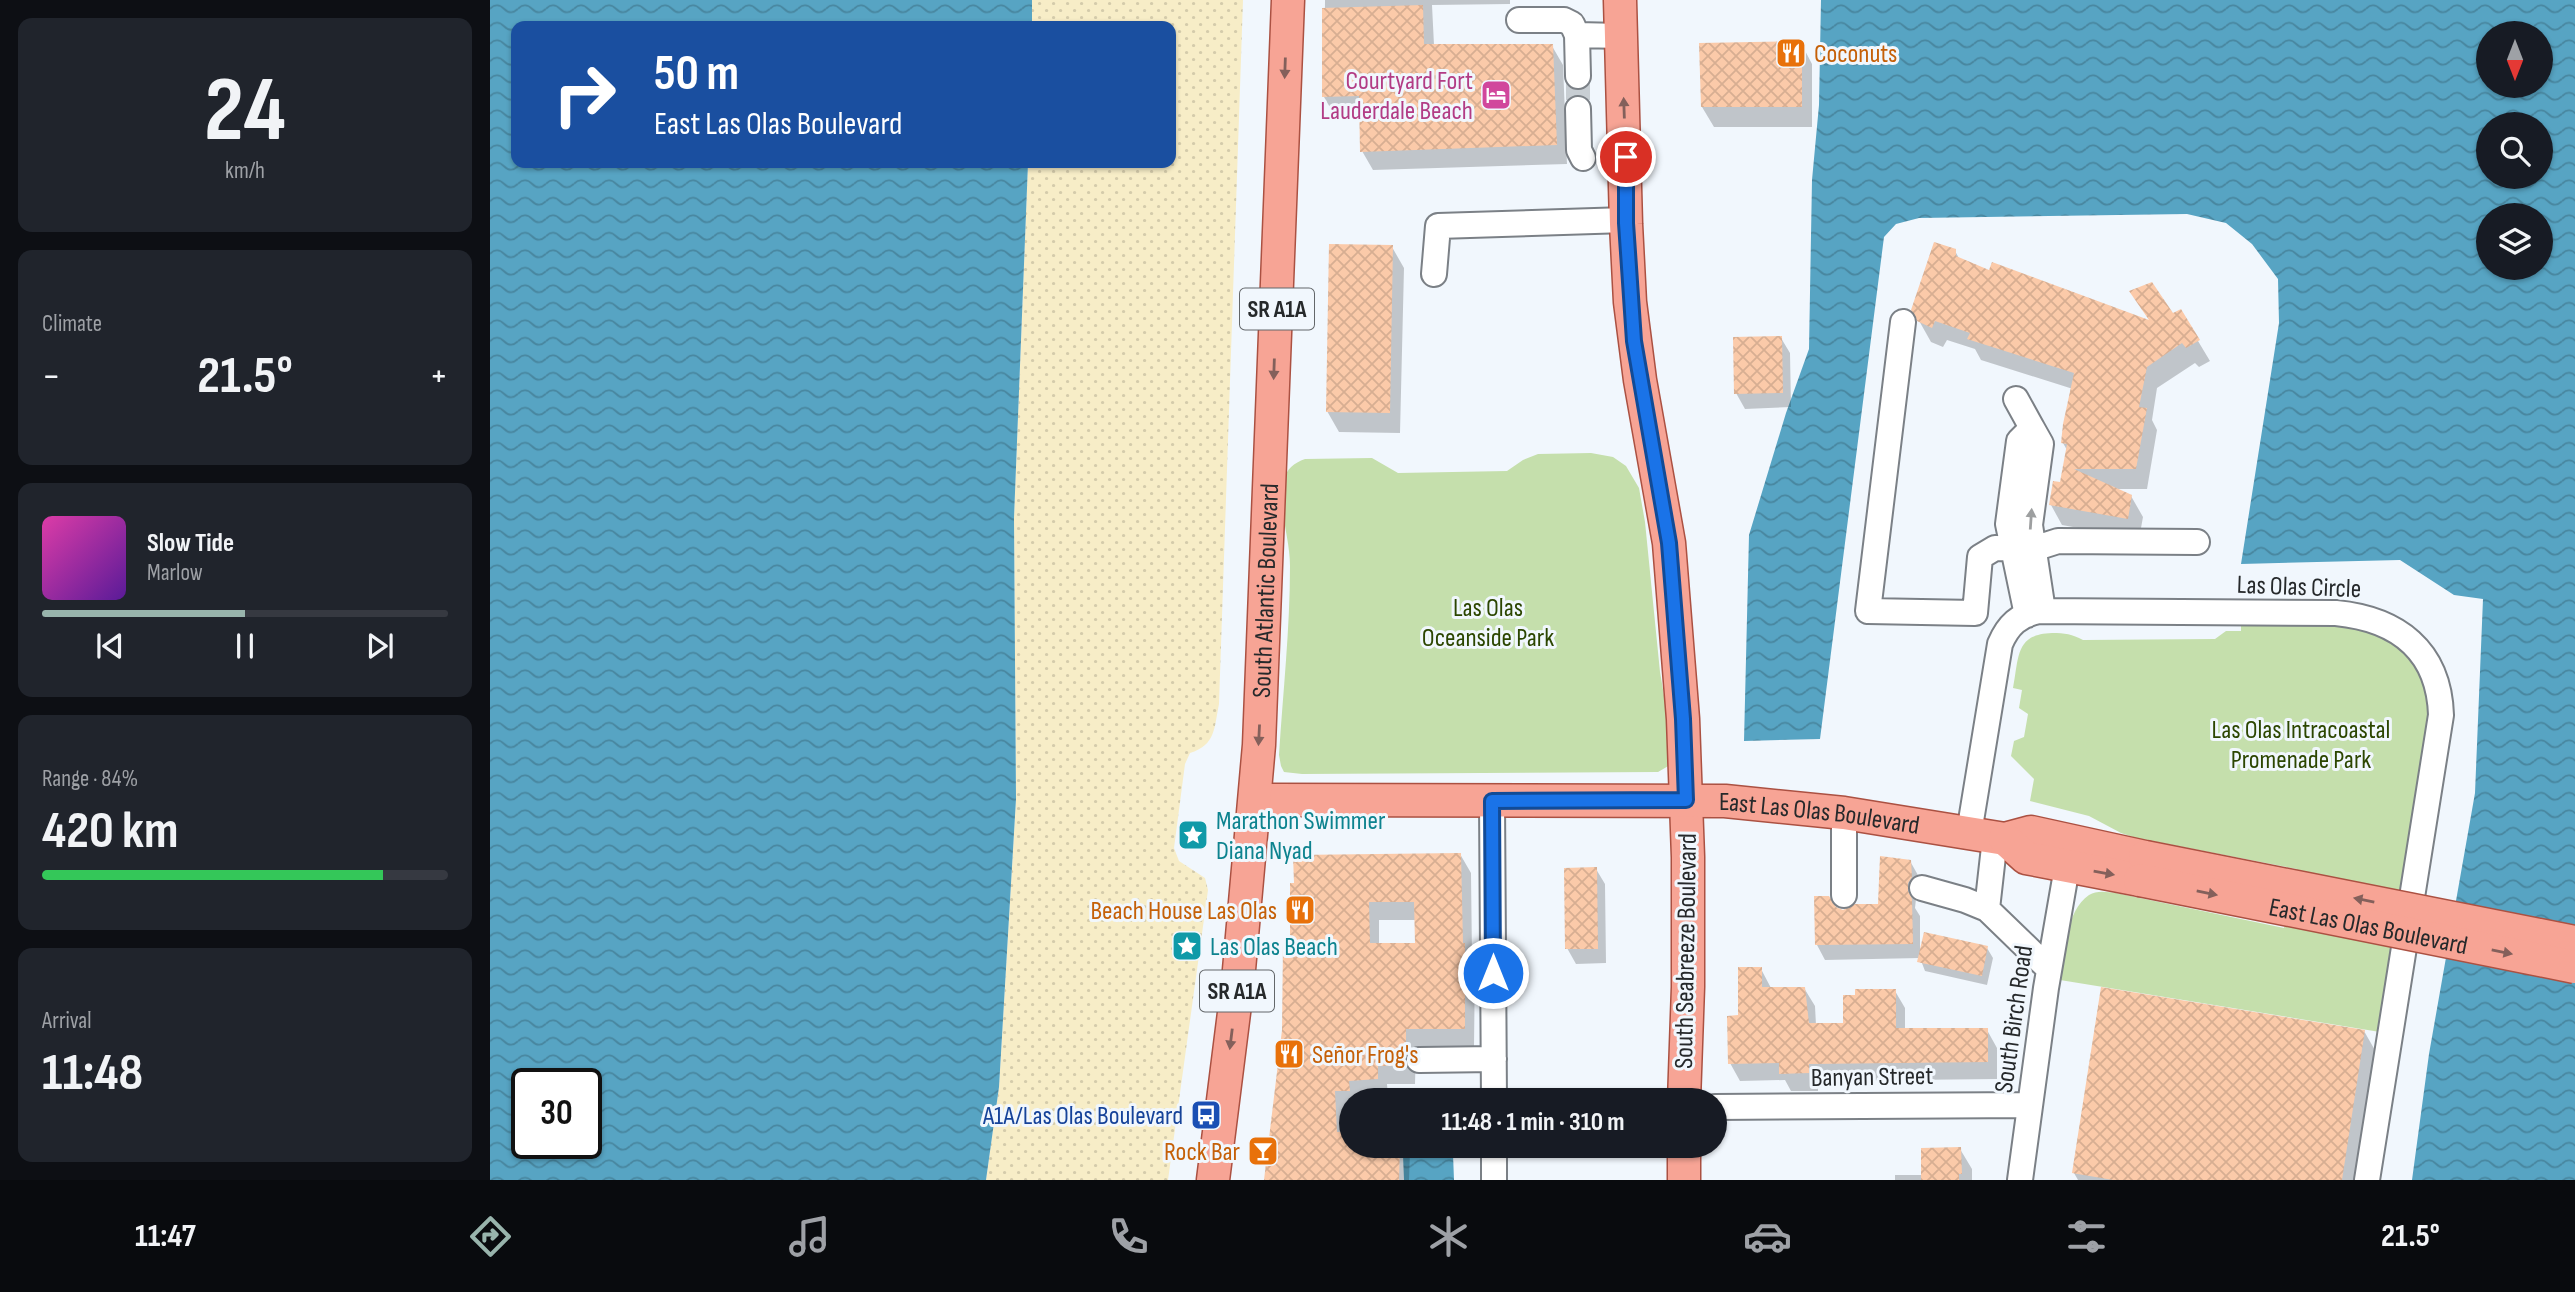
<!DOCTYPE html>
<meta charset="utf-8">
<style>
body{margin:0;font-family:"Sofia Sans Condensed",sans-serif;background:#20242c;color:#f1f3f6;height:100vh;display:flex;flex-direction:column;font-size:26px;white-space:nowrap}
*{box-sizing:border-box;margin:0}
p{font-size:23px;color:#9ea1a6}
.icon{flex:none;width:38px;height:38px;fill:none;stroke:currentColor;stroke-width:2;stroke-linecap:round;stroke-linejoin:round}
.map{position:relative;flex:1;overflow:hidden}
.sheet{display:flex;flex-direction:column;gap:18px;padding:18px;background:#0d0f14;width:490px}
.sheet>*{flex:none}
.hud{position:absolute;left:21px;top:21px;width:665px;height:147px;border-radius:14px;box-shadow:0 2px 5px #0004;background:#1a4fa0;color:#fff;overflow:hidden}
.needle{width:46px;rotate:180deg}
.fabs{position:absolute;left:1986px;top:21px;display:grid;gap:14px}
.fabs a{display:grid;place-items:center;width:77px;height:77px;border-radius:50%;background:#171b24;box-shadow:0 2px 5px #0004;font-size:35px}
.speed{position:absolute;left:21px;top:1068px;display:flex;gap:14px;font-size:35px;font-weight:700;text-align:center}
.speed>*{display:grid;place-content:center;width:91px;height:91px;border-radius:50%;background:#171b24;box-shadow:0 2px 5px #0004;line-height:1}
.speed .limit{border:4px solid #111;border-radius:10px;background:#fff;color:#111}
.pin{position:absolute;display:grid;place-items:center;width:60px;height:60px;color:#fff;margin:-30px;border:4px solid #fff;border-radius:50%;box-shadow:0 2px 7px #0007}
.me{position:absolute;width:77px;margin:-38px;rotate:0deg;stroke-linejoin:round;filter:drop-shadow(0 0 5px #0008)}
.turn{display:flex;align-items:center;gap:24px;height:147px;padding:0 28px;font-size:32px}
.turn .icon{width:91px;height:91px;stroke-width:2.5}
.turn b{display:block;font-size:49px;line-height:60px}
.big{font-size:52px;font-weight:700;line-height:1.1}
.sheet .card{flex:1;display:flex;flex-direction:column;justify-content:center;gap:10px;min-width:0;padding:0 24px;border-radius:14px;background:#20242c}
.sheet .dial{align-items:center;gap:0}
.dial b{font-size:91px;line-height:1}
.song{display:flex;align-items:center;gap:21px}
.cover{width:84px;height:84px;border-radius:10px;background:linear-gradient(135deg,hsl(320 70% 55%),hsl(270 70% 35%))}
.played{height:7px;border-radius:4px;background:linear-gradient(90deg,#98b4ac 50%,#363941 50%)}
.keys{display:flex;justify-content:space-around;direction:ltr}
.heat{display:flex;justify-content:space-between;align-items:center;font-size:38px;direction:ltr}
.charge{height:10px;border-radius:5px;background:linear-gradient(90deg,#34c759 84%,#363941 0)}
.trip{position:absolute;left:849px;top:1088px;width:388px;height:70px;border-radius:35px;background:#171b24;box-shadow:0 2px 5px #0004;font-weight:700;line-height:70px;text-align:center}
.tabs{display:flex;height:112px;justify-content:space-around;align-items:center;background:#090b0e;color:#9ea1a6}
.tabs .icon{width:49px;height:49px}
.tabs .selected{color:#98b4ac}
.tabs b{font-size:32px;color:#f1f3f6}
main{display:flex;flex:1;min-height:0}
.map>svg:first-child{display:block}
.sand{fill:url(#sand-dots)}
.park{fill:#c5dfac}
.water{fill:url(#water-waves);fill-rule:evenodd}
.shadow{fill:#0003;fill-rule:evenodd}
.building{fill:url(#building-cross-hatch);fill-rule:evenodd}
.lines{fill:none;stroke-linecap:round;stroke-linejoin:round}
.minor-tunnel{stroke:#c8ced3;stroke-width:24;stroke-dasharray:24 12;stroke-linecap:butt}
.minor-casing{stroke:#7b8086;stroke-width:28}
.major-casing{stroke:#ab5142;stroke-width:35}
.minor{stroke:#fff;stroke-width:24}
.major{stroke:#f7a495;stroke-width:32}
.major-bridge-casing{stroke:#ab5142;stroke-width:35;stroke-linecap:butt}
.major-bridge{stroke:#f7a495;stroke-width:32}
.oneway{fill:#84605b}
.oneway2{fill:#9d9fa0}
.route-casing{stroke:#114b97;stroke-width:18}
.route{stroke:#1a73e8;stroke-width:12}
.labels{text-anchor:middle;stroke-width:6;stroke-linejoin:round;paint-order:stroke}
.shield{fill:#f1f7fd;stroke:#63676a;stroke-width:2}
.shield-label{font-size:24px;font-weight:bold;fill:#26292b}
.food-label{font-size:26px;fill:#c56008;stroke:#f1f7fd;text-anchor:start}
.hotel-label{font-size:26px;fill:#b23c85;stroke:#f1f7fd;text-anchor:end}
.street-label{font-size:26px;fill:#26292b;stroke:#f1f7fd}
.park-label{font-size:26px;fill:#2c4601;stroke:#f1f7fd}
.culture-label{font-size:26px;fill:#0d838f;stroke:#f1f7fd;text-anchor:start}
.transit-label{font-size:26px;fill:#164399;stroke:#f1f7fd;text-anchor:end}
</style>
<main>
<section class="sheet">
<div class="card dial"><b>24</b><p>km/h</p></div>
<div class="card"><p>Climate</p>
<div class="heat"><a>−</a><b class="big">21.5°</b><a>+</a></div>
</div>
<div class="card">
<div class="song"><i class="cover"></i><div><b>Slow Tide</b><p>Marlow</p></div></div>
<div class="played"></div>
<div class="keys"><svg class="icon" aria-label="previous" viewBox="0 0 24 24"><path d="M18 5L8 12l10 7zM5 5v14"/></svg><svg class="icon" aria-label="pause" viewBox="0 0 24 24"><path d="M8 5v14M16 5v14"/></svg><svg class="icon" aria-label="next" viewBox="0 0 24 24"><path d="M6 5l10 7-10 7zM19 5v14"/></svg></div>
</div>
<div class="card"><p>Range · 84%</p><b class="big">420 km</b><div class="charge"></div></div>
<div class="card"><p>Arrival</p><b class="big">11:48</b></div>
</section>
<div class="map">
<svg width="2085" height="1180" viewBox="0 0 2085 1180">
<defs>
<pattern id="sand-dots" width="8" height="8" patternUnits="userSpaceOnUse" patternTransform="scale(1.75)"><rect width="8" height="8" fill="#f7edc7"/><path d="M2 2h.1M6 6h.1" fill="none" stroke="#d4cbab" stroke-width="1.8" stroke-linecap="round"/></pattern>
<pattern id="water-waves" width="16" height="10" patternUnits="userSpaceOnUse" patternTransform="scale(1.75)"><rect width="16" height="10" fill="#57a4c3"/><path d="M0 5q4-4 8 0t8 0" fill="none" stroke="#48869f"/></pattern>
<pattern id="building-cross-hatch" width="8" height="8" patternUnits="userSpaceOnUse" patternTransform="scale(1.75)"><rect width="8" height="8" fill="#fbcaa9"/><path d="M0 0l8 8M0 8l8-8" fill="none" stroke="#d7ae92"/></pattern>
</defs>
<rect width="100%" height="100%" fill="#f1f7fd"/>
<!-- sand -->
<path class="sand" d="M542,0H753L729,704C724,728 726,745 700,753L695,764L684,848L689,861L715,878L718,890L678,1180H496L509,1087L526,799L524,518L538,163H681V26H542Z"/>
<!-- park -->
<path class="park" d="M1101,453L1123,457L1136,466L1149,488L1155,522L1170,672L1180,731V765L1168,772L812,774L794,772L791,766L789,755C793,692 800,629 800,566C800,537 788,512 794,481C796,469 804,463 815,459L882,458L908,473L1017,471L1033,460L1048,454Z
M1845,621C1858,625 1894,632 1904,639C1931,659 1939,693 1939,724L1890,1032L1570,980C1574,955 1576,910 1599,895C1607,890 1617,892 1626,893L1794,928L1807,869L1646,838L1631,833L1599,816L1540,801L1544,779L1521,756L1524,741L1534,737L1538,714L1529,708L1532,690L1523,688C1529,658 1525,634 1562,633C1575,633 1582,634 1593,640L1725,639L1736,631H1751V623Z"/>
<!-- water -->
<path class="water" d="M0,0H542V26H26V163H538L524,518L526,799L509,1087L496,1180H0ZM37,1083H96V1143H37Z
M1331,0H2085V1180H1922L1939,1054L1985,793L1993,599L1964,595L1910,560L1751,564L1789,323L1788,279L1762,244L1736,223L1697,214L1429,218L1406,224L1394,237L1330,739L1254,741L1259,535L1296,413L1319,349L1322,180L1329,105ZM1998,33H2051V86H1998ZM1998,124H2051V177H1998ZM1998,215H2051V268H1998Z
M963,1154L964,1180H914L913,1155Z"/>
<!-- shadow -->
<path class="shadow" d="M835,0H1020V4L942,5L944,45L1062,46L1073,65L1077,164L883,170L872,151L871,115L845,116L834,97Z
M1311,43L1322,64V127H1224L1212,107Z
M902,247L914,268L910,433L849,432L837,411Z
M1465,251L1470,260L1500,272L1661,322L1642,292L1682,315L1690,311L1720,361L1709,367L1705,363L1667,388L1662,420L1667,430L1657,489H1624L1641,496L1653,517L1649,539L1572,525L1561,505L1571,483L1577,450L1573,443L1583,389L1491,360L1485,349L1457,340L1453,347L1441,342L1423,310Z
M1291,338L1300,353L1301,407L1255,409L1246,393Z
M970,854L981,873L982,958L985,963L984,1047H926L925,1084H897L898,1097L861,1101V1109H855L856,1133H861V1146H917L920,1151L919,1180H776L802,945L801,885ZM889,920H926L927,945H889Z
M1420,861L1429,877V894L1426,899L1425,908L1430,916V949L1497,948L1503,958L1497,985L1435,971L1430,958L1335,960L1327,945L1345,909L1353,912L1390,906Z
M1106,869L1115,884L1116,963L1086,964L1077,948Z
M1271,969L1281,988H1314L1325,1006L1326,1025H1355L1405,991L1415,1008V1030H1497L1507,1048V1079L1328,1081V1091H1301L1295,1080L1250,1081L1240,1063L1250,1017Z
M1874,1031L1886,1052L1866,1180H1588L1584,1173Z
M1470,1149L1482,1169V1180H1405V1175H1433Z"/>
<!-- building -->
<path class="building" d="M933,5L934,44H1063L1067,145L870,152L869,96L832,97V8Z
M1312,41V107H1211L1209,43Z
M1444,242L1466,249V256L1499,270L1502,262L1659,320L1639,291L1662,282L1683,313L1691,309L1710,340L1696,348L1692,343L1657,367L1649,407L1657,408L1646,469H1584L1642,495L1638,519L1559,505L1563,481L1570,482L1577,444L1571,443L1573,424L1584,373L1477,339L1480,333L1445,321L1442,328L1427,321L1421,310Z
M839,244L903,245L900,413L836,412Z
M1292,336L1293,393L1244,394L1243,337Z
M971,853L973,943H975V1029H916V1066H888V1079L859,1081L860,1091H845L847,1132L861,1131V1146H910L909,1180H774L792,1030L793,943H800V883H804L803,855ZM879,902H924L925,943H880Z
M1390,856L1421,860L1422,877L1418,883V891L1422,899L1423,944L1325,945L1324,896H1339L1346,907L1353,910L1365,904H1388Z
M1107,867L1108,949H1075L1074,868Z
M1434,932L1498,946L1492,976L1427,962Z
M1248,967H1272V987H1315L1319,1023H1353V995H1365V989H1406V1028H1498V1062L1319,1064V1073L1289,1074V1063L1238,1064L1237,1016L1248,1015Z
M1611,987L1875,1030L1852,1180H1623L1582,1173Z
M1471,1147L1472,1174H1469V1180H1431V1148Z"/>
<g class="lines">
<!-- minor-tunnel -->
<path class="minor-tunnel" d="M1088,76V109"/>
<!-- minor casing -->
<g class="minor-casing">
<path id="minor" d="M1029,20H1074L1082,24L1087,35
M1088,76L1087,35L1131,36
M1088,109L1089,150L1093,158
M944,274L948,226L1136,220
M1413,322L1378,611L1485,613L1490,557L1505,548L1543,549L1568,541L1707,542
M1526,399L1542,428
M1537,615L1518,524L1529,441L1542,428L1551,444L1540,525L1553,611
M1002,801L1004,1101
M1479,833L1510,644C1518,625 1529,615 1549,611L1846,613C1907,619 1949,650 1951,715L1877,1180
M1432,888L1475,900L1497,909L1559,969
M1354,895V813
M1497,909L1505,838
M929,1060L1004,1059
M1225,1107L1540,1105
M1004,1146V1180
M1530,1180L1556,988L1577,867"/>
</g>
<!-- major casing -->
<g class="major-casing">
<g id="major">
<path d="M1130,0L1136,224L1140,302L1150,380L1179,543L1193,719L1198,857V987L1194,1101"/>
<path id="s1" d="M765,800L1235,801L1354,813L1515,839L1541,832L1655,857"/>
<path d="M1515,839L1536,858L1650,880"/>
<path d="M1194,1146V1180"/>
<path id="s2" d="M723,1180L748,981L769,745L798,0"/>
</g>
</g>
<!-- minor -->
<use href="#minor" class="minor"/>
<!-- major -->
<use href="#major" class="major"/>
<!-- major-bridge casing -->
<g class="major-bridge-casing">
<g id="major-bridge">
<path d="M1655,857L2085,942"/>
<path id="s3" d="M1650,880L2085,967"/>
</g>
</g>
<!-- major-bridge -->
<use href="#major-bridge" class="major-bridge"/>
</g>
<!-- one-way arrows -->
<defs><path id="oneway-solid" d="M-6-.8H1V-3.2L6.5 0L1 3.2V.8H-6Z" transform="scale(1.75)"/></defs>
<g class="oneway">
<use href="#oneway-solid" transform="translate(795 68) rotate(92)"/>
<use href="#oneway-solid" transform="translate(1134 108) rotate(-92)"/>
<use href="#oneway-solid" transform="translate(784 369) rotate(92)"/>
<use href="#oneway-solid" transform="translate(769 735) rotate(93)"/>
<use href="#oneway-solid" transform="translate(1614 873) rotate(10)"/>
<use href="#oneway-solid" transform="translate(1717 893) rotate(11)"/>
<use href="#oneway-solid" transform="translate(1874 900) rotate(-169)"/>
<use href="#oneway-solid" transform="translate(2012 952) rotate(11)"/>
<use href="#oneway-solid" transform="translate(741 1039) rotate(97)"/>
</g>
<use class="oneway2" href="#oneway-solid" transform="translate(1541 519) rotate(-86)"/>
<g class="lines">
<!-- route casing -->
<g class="route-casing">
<path id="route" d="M1003,973L1002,801L1196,800L1193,719L1179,543L1144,341L1136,223V157"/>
</g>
<!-- route -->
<use href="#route" class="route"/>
</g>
<!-- icons -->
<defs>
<g id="restaurant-square" transform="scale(1.575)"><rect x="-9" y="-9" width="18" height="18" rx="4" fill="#e8710a" stroke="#f1f7fd"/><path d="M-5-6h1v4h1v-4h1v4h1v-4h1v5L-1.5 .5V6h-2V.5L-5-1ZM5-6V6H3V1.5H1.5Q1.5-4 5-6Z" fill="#fff"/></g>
<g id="hotel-square" transform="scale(1.575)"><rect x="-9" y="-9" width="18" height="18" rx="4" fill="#d1479c" stroke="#f1f7fd"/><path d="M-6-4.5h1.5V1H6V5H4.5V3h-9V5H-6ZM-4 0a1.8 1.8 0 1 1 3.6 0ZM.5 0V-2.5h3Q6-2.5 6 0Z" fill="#fff"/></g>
<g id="sight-square" transform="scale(1.575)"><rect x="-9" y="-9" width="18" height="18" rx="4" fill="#0f9aa8" stroke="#f1f7fd"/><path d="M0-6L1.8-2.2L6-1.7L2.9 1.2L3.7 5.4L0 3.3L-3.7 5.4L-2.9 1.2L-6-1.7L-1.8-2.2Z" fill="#fff"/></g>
<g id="bus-square" transform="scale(1.575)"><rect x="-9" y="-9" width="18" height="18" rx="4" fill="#1a4fb4" stroke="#f1f7fd"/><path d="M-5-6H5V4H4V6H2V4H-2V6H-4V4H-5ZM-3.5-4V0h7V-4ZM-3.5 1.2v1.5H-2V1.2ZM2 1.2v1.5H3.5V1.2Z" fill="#fff"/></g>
<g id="bar-square" transform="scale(1.575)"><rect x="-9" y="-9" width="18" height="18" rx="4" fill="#e8710a" stroke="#f1f7fd"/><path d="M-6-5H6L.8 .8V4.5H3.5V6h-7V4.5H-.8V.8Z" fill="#fff"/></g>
</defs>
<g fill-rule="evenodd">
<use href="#restaurant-square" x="1301" y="53"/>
<use href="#hotel-square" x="1006" y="95"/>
<use href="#sight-square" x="703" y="835"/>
<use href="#restaurant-square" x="810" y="910"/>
<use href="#sight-square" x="697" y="946"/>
<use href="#restaurant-square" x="799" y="1054"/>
<use href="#bus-square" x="716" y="1115"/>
<use href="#bar-square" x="773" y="1151"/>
</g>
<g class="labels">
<!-- shield labels -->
<g class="shield">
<rect x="750" y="288.5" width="74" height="41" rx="5"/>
<rect x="710" y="970.5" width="74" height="41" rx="5"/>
</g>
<g class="shield-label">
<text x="787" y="317">SR A1A</text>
<text x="747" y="999">SR A1A</text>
</g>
<!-- food labels -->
<g class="food-label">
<text x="1324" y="62">Coconuts</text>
<text x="787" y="919" text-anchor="end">Beach House Las Olas</text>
<text x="822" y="1063">Señor Frog's</text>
<text x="750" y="1160" text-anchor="end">Rock Bar</text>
</g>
<!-- hotel labels -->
<g class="hotel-label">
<text x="983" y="89">Courtyard Fort<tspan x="983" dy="30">Lauderdale Beach</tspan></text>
</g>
<!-- street labels -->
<g class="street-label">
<text transform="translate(1809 586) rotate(2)" y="9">Las Olas Circle</text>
<text dy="9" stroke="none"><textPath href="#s2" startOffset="592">South Atlantic Boulevard</textPath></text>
<text dy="9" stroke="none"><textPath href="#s1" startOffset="565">East Las Olas Boulevard</textPath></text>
<text dy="9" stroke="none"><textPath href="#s3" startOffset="233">East Las Olas Boulevard</textPath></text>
<text transform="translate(1195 951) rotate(-89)" y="9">South Seabreeze Boulevard</text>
<text transform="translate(1523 1019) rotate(-82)" y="9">South Birch Road</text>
<text transform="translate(1382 1076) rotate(-1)" y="9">Banyan Street</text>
</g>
<!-- park labels -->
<g class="park-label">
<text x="998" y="616">Las Olas<tspan x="998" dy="30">Oceanside Park</tspan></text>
<text x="1811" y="738">Las Olas Intracoastal<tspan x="1811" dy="30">Promenade Park</tspan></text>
</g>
<!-- culture labels -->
<g class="culture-label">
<text x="726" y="829">Marathon Swimmer<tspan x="726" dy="30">Diana Nyad</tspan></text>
<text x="720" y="955">Las Olas Beach</text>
</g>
<!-- transit labels -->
<g class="transit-label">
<text x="693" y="1124">A1A/Las Olas Boulevard</text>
</g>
</g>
</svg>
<div class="fabs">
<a><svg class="needle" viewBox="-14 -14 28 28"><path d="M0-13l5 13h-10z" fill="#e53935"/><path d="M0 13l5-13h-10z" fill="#9ea1a6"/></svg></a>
<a><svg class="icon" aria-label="search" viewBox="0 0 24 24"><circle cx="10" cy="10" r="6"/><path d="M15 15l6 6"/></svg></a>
<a><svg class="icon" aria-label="layers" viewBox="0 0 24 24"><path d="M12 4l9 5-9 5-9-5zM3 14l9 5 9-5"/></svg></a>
</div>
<div class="speed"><div class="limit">30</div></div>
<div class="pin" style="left:1136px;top:157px;background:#d93025"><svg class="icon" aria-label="arrive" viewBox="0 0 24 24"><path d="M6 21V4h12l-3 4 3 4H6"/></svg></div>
<svg class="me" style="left:1003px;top:973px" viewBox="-20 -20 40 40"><circle r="17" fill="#1a73e8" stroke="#fff" stroke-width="3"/><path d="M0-11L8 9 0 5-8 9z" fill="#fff"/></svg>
<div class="trip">11:48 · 1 min · 310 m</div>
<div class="hud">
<div class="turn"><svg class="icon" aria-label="right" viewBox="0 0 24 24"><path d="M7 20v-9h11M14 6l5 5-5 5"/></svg><div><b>50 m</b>East Las Olas Boulevard</div></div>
</div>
</div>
</main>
<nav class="tabs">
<b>11:47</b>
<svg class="icon selected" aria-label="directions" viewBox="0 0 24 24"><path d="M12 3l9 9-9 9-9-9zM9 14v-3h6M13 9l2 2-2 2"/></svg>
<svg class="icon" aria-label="music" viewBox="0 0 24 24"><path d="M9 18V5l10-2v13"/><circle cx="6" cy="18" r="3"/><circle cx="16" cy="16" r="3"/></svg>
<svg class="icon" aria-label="phone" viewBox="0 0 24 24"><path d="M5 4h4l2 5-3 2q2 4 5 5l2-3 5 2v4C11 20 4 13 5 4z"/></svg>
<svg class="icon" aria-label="climate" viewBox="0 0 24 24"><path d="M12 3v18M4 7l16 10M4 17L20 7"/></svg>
<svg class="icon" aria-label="car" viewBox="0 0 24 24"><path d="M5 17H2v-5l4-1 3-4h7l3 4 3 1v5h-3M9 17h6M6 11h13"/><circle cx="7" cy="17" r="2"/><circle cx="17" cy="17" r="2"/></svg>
<svg class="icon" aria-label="filters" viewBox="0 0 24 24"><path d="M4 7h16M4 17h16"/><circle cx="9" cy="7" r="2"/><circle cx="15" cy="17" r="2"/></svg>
<b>21.5°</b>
</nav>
